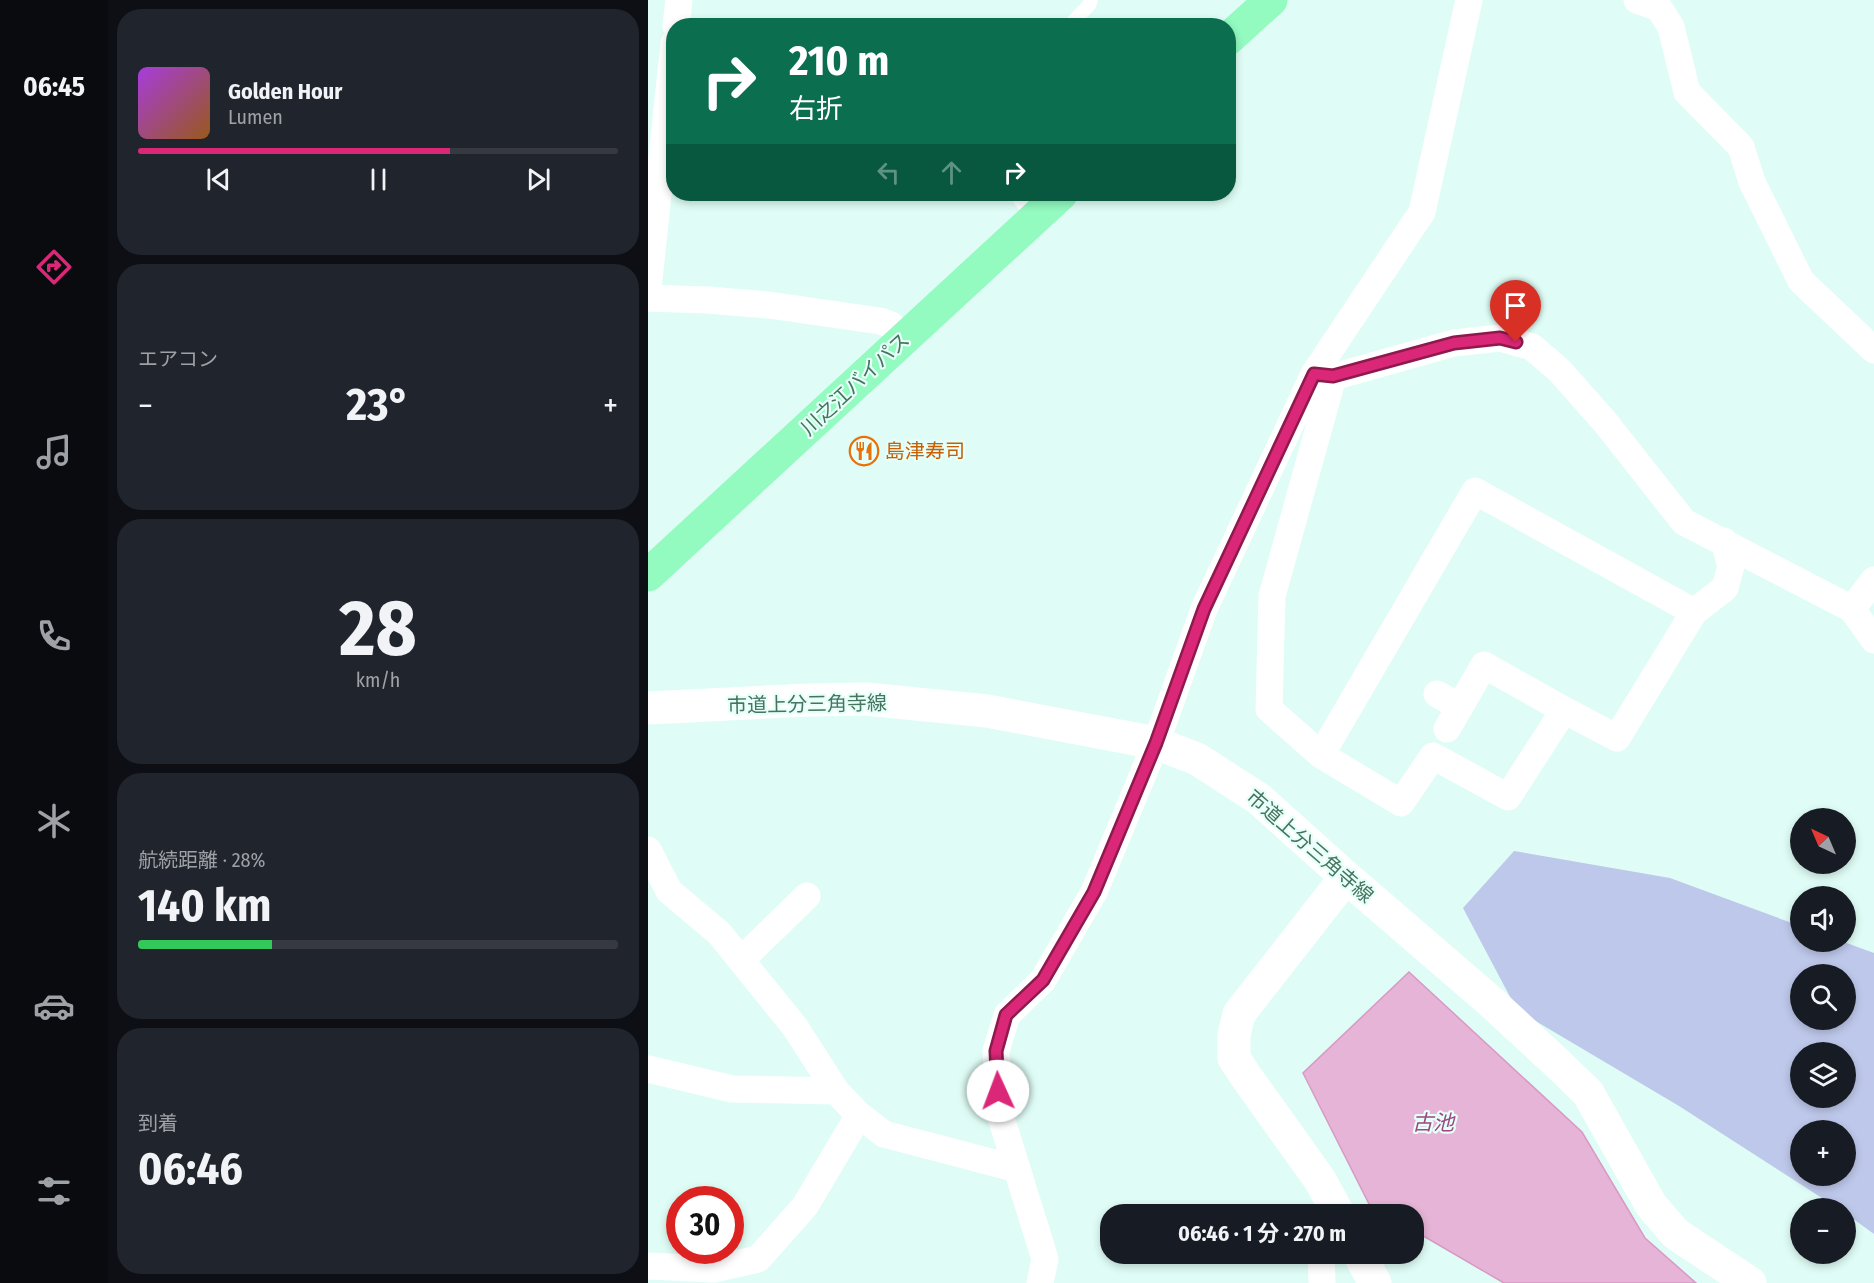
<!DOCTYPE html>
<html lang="ja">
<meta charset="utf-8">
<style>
body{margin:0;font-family:"Fira Sans Condensed","Noto Sans JP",sans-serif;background:#20242c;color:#f1f3f6;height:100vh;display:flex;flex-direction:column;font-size:22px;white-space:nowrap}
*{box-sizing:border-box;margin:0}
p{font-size:20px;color:#9ea1a6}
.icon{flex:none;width:33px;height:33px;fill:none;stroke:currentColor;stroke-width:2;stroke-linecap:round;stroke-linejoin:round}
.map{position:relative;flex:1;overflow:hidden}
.details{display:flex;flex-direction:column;gap:9px;padding:9px;background:#0d0f14;width:540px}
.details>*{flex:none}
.hud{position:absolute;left:18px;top:18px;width:570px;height:183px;border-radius:24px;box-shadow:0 3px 9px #0003;background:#0b6e4f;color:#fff;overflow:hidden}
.needle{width:39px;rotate:316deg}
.controls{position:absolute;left:1142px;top:808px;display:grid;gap:12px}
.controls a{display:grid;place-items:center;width:66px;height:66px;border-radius:50%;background:#171b24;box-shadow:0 3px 9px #0003;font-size:30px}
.speed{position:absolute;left:18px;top:1186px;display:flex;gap:12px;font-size:30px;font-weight:700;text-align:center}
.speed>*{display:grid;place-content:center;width:78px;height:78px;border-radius:50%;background:#171b24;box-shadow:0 3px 9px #0003;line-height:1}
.speed .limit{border:9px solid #d22;background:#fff;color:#111}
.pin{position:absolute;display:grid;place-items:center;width:51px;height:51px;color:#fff;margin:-62px -26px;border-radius:50% 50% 50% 0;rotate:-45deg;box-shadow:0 0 6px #0007}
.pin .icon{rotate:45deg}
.me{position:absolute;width:66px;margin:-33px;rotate:358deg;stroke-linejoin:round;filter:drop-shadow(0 0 4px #0008)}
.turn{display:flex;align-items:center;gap:21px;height:126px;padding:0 24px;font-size:27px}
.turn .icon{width:78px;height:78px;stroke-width:2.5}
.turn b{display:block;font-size:42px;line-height:51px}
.lanes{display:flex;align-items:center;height:57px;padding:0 24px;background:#0003;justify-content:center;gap:30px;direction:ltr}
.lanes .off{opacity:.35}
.big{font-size:45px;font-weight:700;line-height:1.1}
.details .widget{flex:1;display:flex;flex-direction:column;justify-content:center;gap:9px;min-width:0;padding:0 21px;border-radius:24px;background:#20242c}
.details .dial{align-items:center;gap:0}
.dial b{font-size:78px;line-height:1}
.song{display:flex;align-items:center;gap:18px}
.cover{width:72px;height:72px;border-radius:9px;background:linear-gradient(135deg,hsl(280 70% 55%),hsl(30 70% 35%))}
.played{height:6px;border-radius:3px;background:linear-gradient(90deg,#db2777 65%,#363941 65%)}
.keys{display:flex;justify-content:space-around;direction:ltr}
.heat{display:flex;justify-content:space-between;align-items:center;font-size:33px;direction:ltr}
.charge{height:9px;border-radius:4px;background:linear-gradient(90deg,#34c759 28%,#363941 0)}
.trip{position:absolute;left:452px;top:1204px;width:324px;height:60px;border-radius:24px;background:#171b24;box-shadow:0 3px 9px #0003;font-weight:700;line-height:60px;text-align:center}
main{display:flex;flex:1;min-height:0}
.tabs{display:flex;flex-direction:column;width:108px;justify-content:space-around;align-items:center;background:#090b0e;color:#9ea1a6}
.tabs .icon{width:42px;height:42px}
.tabs .on{color:#db2777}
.tabs b{font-size:27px;color:#f1f3f6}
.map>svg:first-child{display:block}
.green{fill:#bec8ea;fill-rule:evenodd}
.water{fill:#e6b4d6;stroke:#d999c4;stroke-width:1.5}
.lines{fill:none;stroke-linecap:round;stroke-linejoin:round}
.lane{stroke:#fff;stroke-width:14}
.street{stroke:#fff;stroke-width:27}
.secondary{stroke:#fff;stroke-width:33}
.highway{stroke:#93fac0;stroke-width:33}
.route-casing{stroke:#8e194d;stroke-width:15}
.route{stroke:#db2777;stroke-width:10}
.labels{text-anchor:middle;stroke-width:4.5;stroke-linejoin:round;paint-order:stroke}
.street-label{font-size:20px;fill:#46745e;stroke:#e6fff9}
.food-label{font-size:20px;fill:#c56008;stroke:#e6fff9;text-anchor:start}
.water-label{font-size:21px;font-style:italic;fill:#9d4880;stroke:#e6fff9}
</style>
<main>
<nav class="tabs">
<b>06:45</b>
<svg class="icon on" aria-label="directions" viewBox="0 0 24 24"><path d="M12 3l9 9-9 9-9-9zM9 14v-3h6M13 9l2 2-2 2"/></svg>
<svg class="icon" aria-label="music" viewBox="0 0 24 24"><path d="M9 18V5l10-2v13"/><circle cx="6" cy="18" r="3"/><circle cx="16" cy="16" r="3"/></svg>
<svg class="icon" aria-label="phone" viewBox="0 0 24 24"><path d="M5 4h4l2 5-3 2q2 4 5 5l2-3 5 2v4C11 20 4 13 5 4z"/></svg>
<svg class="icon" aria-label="climate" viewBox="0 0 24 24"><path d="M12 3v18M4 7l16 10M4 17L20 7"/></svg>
<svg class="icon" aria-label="car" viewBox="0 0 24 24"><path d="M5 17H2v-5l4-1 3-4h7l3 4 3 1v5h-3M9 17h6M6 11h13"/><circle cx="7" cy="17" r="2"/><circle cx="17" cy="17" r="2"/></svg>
<svg class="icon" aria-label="filters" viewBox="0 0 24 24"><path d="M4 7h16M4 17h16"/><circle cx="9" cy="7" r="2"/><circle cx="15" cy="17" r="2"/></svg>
</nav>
<section class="details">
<div class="widget">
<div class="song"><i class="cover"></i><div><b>Golden Hour</b><p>Lumen</p></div></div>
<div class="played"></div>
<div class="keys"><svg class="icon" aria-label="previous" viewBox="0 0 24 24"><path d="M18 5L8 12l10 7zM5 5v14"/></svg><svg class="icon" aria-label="pause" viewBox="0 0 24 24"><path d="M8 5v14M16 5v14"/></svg><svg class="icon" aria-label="next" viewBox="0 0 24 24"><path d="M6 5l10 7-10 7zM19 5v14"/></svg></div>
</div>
<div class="widget"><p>エアコン</p>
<div class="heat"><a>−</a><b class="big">23°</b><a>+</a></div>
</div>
<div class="widget dial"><b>28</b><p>km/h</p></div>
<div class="widget"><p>航続距離 · 28%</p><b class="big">140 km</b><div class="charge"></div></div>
<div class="widget"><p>到着</p><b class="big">06:46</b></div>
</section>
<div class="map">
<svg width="1226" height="1283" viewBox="0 0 1226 1283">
<rect width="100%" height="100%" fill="#dffdf6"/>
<!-- green -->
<path class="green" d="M866,851L1022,878L1152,926V942H1196L1226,953V1234L1197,1213V1209H1191L1031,1106L869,1010L815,908ZM1152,975H1197V1020H1152ZM1152,1053H1197V1098H1152ZM1152,1131H1197V1176H1152Z"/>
<!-- water -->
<path class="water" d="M761,972L934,1132L997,1238L1048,1283H856L765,1230V1215H740L721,1204L655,1073Z"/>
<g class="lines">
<!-- lane -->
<path class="lane" d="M421,26L441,5L443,0"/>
<!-- street -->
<path class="street" d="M989,0L1011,8L1023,27L1039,92L1093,147L1104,182L1153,281L1226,350
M28,26L31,0
M376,194L391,214
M0,289L26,43
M0,298L59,300L121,305L232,321L243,325
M668,374L685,377L806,343L852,338L884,347L911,370L957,422L1036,522L1204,609L1226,640
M685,377L624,596L621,709L673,755L753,803L785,756L860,797L916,710L969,738L1046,612
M1204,609L1226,580
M789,694L812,707
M799,729L836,665L916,710
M673,755L827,491L1046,612L1077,588L1083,566L1076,541
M0,850L21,891L71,933L147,1027L188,1091L211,1115L236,1134L369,1169
M93,960L159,896
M0,1069L84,1089L188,1091
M673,1254L674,1283
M0,1266L66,1269L110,1259L157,1206L211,1115
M392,1283L397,1259L351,1111L348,1051L359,1015L395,980L446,892L508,743L556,609L666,374L774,212L821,0"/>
<!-- secondary -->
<path class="secondary" d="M0,708L161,700L218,699L339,711L508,743L549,759L611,799L698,877L842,1001L909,1063L940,1093L1003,1205L1028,1234L1102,1283
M691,1215L672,1180L597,1075L586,1058V1035L591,1014L698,877
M711,1254L727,1283"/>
<!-- highway -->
<path class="highway" d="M580,39L623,0
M0,575L413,194"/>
</g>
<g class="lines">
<!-- route casing -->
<g class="route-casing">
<path id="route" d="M350,1091L348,1051L358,1015L395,980L446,892L508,743L556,609L666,374L685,376L806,343L852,338L868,342"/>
</g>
<!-- route -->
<use href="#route" class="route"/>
</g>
<!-- icons -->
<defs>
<g id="restaurant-ring" transform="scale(1.5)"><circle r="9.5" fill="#e6fff9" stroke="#e8710a" stroke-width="1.5"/><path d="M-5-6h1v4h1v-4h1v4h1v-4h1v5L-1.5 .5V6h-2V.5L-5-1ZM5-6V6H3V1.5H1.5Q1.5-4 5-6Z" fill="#e8710a"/></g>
</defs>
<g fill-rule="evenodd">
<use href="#restaurant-ring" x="216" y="451"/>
</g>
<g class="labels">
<!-- street labels -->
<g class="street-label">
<text transform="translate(207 384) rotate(-43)" y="7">川之江バイパス</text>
<text transform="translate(159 704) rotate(-1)" y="7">市道上分三角寺線</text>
<text transform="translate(662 846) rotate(41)" y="7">市道上分三角寺線</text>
</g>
<!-- food labels -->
<g class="food-label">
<text x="237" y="458">島津寿司</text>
</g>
<!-- water labels -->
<g class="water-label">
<text x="785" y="1130">古池</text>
</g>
</g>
</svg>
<div class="controls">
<a><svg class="needle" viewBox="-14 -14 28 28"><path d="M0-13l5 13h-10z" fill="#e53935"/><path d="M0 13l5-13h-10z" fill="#9ea1a6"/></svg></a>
<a><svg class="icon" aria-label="sound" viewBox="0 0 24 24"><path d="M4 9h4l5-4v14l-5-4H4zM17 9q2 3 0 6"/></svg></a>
<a><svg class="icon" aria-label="search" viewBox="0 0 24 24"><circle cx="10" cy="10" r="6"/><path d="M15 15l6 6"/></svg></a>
<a><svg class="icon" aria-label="layers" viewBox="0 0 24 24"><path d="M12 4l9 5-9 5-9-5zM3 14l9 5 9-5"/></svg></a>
<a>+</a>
<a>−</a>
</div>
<div class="speed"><div class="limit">30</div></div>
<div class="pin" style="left:868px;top:342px;background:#d93025"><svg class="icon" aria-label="arrive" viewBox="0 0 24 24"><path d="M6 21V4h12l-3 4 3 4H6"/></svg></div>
<svg class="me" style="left:350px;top:1091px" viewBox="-20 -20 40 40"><circle r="19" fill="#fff"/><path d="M0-13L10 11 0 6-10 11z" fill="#db2777"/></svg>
<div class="trip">06:46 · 1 分 · 270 m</div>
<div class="hud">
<div class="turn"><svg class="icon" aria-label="right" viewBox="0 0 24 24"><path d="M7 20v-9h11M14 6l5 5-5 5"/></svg><div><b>210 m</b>右折</div></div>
<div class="lanes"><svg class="icon off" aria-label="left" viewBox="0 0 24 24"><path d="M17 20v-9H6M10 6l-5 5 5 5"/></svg><svg class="icon off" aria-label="ahead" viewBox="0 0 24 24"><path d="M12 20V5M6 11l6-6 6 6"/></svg><svg class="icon" aria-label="right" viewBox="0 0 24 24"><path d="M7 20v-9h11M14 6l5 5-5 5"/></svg></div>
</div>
</div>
</main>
